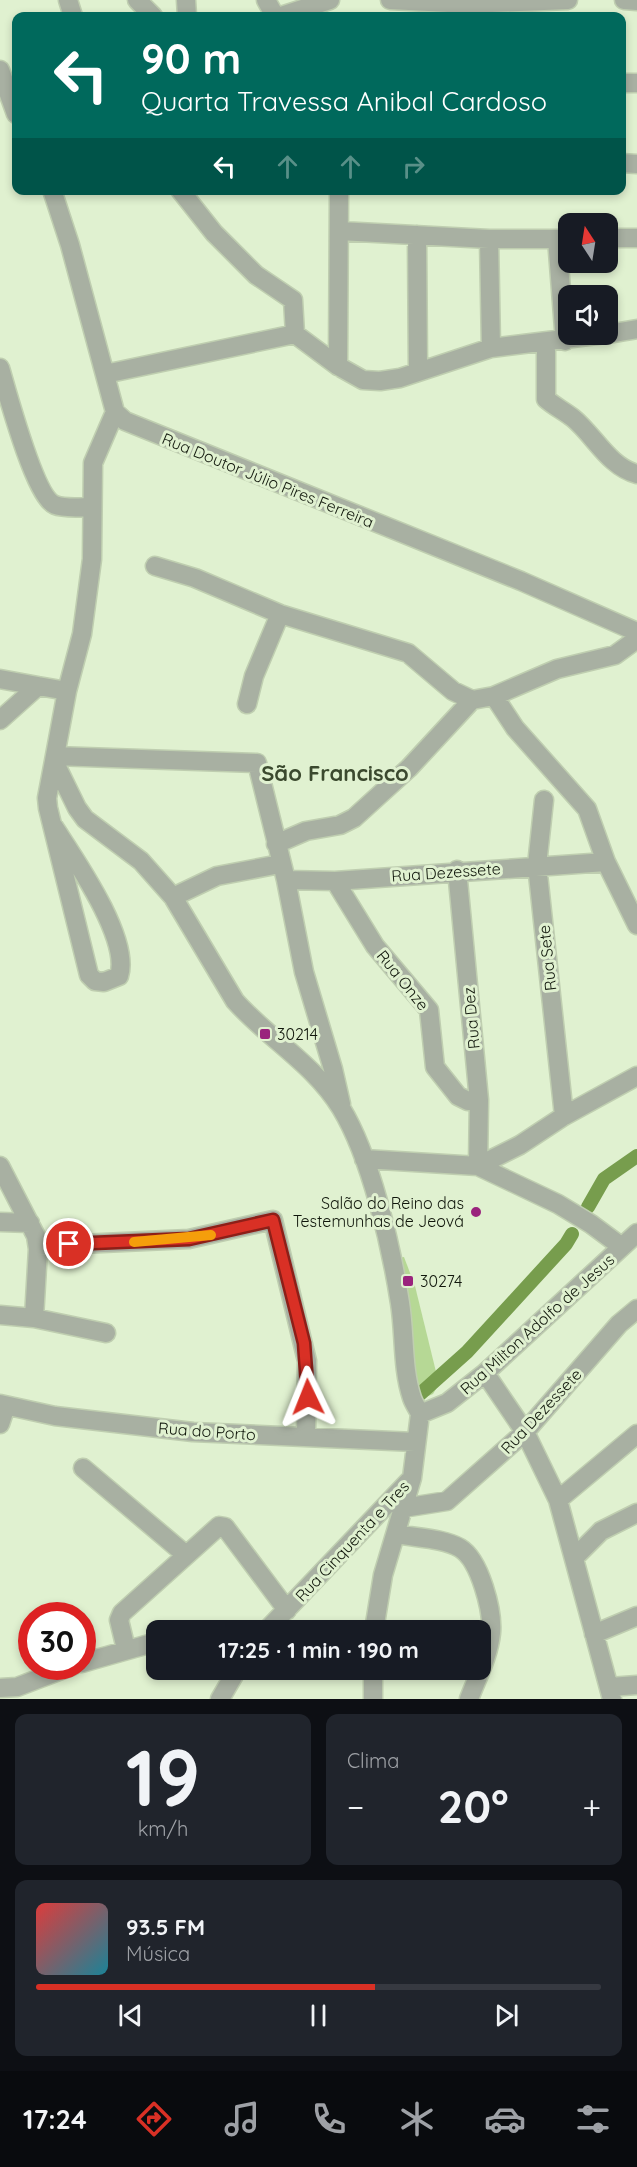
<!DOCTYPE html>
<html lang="pt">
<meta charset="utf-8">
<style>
body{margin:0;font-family:Quicksand,sans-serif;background:#20242c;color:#f1f3f6;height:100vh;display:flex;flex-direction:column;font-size:22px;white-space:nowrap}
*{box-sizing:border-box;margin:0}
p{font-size:20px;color:#9ea1a6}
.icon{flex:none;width:33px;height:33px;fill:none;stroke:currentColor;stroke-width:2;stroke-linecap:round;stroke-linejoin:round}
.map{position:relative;height:1699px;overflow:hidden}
.drawer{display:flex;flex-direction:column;gap:15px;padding:15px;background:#0d0f14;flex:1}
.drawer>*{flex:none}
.guide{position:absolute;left:12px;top:12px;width:614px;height:183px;border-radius:12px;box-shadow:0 3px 9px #0003;background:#00695c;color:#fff;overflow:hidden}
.needle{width:39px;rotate:348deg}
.controls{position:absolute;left:558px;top:213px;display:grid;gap:12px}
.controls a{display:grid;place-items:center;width:60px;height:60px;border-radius:12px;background:#171b24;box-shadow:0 3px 9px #0003;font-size:30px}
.speed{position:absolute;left:18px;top:1602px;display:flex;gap:12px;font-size:30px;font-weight:700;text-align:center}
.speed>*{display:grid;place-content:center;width:78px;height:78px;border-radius:50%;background:#171b24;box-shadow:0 3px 9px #0003;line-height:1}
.speed .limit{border:9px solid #d22;background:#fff;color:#111}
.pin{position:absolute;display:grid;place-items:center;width:51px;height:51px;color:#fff;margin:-26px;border:3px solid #fff;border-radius:50%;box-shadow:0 2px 6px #0007}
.me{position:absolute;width:66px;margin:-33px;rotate:358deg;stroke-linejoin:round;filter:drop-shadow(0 0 4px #0008)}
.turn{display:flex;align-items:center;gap:21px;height:126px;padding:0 30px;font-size:27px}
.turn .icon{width:78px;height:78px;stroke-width:2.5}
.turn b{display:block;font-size:42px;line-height:51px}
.lanes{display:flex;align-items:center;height:57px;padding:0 30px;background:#0003;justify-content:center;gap:30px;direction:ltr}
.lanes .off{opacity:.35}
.big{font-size:45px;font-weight:700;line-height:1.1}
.drawer .widget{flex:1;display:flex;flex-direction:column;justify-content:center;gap:9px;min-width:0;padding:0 21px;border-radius:12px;background:#20242c}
.drawer .dial{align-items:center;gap:0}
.dial b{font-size:78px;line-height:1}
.song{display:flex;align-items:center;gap:18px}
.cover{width:72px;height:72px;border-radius:9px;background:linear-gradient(135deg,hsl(0 70% 55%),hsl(190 70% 35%))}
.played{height:6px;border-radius:3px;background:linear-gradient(90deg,#d93025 60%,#363941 60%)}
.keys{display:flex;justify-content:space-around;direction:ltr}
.heat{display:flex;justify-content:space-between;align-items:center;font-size:33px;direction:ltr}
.drawer .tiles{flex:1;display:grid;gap:15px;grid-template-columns:1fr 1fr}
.widget:last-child{grid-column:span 2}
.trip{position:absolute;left:146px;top:1620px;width:345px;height:60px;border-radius:12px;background:#171b24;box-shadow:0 3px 9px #0003;font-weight:700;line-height:60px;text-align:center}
.dock{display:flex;height:96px;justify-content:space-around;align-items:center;background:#090b0e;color:#9ea1a6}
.dock .icon{width:42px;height:42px}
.dock .on{color:#d93025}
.dock b{font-size:27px;color:#f1f3f6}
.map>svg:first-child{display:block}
.green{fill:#b6d895}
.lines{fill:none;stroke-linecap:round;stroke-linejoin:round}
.canal{stroke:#779d4d;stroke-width:14}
.minor-casing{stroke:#bfceb0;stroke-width:21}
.minor{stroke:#a8b0a2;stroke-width:18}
.route-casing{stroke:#8d1f18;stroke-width:15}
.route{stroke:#d93025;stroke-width:10}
.slow{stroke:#f59e0b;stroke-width:10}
.poi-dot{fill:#9a237d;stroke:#e0f1d0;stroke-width:2}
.labels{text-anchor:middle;stroke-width:6;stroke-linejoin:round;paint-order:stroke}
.street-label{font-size:16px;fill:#10160b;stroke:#e0f1d0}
.poi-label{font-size:16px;fill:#10160b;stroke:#e0f1d0;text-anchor:start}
.district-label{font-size:22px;font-weight:bold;fill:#3b492e;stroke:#e0f1d0}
</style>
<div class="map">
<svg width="637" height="1699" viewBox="0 0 637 1699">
<rect width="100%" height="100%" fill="#e0f1d0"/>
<!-- green -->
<path class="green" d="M404,1257L415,1286L439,1384L433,1394L426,1397L417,1394L398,1258Z"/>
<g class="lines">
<!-- canal -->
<path class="canal" d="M588,1207L604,1179L637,1156
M420,1394L467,1352L566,1244L572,1234"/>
<!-- minor casing -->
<g class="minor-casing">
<path id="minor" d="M68,0L73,16
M137,0L153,16
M186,0L187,16
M266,0L275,16
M390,0L468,4L568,0
M624,0L637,1
M281,16L330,0
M0,70L16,114
M621,83H637
M621,163L637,164
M52,190L70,245L115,412L125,421L521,581L637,632
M180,190L214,233L256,275L293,300L295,334
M339,231L489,239H568
M417,235L418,372
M608,238H637
M489,239L491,348
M557,239L565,341
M295,334L338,366L363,380L380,381L400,378L491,348L605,334
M608,334L637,329
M546,343V399C554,406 564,411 573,418C594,435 609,467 637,474
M338,366L339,190
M0,368C7,392 35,497 55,505C65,509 81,507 92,507
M105,374L295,334
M115,412L93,463L92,559L82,634L67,691L54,761L77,808L85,819L141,861L173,897L235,1001C269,1039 314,1064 341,1108C371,1157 391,1246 400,1303C405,1334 402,1368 412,1398C414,1404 418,1409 420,1414L447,1403L485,1373L637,1233
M155,566L195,578L280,614L408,653L453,691L472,700L494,696L557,669L615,655L637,639
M0,679L38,686
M494,696L515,728L587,809L606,862L637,925
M247,704L254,676L280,614
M0,720L38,686L67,691
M55,756L257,763L286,880L304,972L333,1069L341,1104
M544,800L537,865L564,1116
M54,827C74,858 131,939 119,976L104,982L95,981L89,975L48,808L47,798L54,761
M276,844L306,831L340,825L354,818L409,768L472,700
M457,870L479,1100L478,1166L558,1204L591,1224L622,1247
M286,880L335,881L606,862
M335,881L375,946L429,1010L435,1067L458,1096L468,1101L479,1100
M173,897L217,876L280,864
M364,1159L478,1166L520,1145L564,1116L637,1076
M0,1166L36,1236L38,1249L34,1318
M0,1222L30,1223
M38,1246L189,1239L273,1220L307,1361L306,1436
M0,1315L34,1318L106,1333
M485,1373L525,1432L558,1500L612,1699
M0,1404L55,1416L193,1432L415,1442
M0,1424L6,1406
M83,1468L186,1555
M558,1500L637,1434
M403,1508L447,1501L525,1432L619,1324L637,1309
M397,1534C416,1538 443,1538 460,1548C480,1560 493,1611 491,1633C489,1655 477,1678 469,1699
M574,1558L601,1531L637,1513
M267,1630L409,1481
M374,1630L383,1575L412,1478L420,1414
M594,1634L637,1616
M126,1649L119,1620L122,1613L219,1526L225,1527L287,1610
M82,1663L156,1642
M373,1670V1699
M610,1687L637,1685
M0,1688L17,1687L72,1666
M220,1699L237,1670"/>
</g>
<!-- minor -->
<use href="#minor" class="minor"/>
</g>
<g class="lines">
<!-- route casing -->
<g class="route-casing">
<path id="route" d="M69,1244L189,1239L273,1220L304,1343L308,1397"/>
</g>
<!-- route -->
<use href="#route" class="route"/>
<!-- slow -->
<path class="slow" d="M134,1242L211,1235"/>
</g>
<!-- markers -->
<g class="poi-dot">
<rect x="259" y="1028" width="12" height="12" rx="3"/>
<circle cx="476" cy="1212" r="6"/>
<rect x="402" y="1275" width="12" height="12" rx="3"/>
</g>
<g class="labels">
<!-- street labels -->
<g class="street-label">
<text transform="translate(268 480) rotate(22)" y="6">Rua Doutor Júlio Pires Ferreira</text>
<text transform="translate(446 872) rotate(-4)" y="6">Rua Dezessete</text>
<text transform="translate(547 958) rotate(-96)" y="6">Rua Sete</text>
<text transform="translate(403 980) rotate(51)" y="6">Rua Onze</text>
<text transform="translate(471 1018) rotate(-95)" y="6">Rua Dez</text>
<text transform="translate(537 1324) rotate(-42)" y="6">Rua Milton Adolfo de Jesus</text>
<text transform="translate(541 1411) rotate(-47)" y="6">Rua Dezessete</text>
<text transform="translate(207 1431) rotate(4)" y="6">Rua do Porto</text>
<text transform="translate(352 1541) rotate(-47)" y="6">Rua Cinquenta e Tres</text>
</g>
<!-- poi labels -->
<g class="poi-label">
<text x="277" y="1040">30214</text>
<text x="464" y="1209" text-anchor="end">Salão do Reino das<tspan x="464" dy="18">Testemunhas de Jeová</tspan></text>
<text x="420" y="1287">30274</text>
</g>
<!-- district labels -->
<g class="district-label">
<text x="335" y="781">São Francisco</text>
</g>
</g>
</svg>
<div class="controls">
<a><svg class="needle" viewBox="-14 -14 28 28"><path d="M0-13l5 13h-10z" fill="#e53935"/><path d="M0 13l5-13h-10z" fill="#9ea1a6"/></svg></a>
<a><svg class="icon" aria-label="sound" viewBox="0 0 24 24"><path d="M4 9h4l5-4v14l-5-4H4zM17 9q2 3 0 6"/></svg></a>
</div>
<div class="speed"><div class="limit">30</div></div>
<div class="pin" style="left:69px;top:1244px;background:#d93025"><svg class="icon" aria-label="arrive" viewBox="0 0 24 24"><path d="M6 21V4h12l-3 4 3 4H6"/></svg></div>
<svg class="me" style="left:308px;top:1397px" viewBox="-20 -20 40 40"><path d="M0-17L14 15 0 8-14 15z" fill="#d93025" stroke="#fff" stroke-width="4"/></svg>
<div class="trip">17:25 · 1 min · 190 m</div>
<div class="guide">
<div class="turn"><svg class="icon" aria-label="left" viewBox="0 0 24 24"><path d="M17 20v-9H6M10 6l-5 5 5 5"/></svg><div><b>90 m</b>Quarta Travessa Anibal Cardoso</div></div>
<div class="lanes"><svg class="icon" aria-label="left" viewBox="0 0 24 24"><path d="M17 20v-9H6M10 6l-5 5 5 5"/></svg><svg class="icon off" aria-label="ahead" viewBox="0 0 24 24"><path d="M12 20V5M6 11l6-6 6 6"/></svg><svg class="icon off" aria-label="ahead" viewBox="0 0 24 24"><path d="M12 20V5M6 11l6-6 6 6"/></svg><svg class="icon off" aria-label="right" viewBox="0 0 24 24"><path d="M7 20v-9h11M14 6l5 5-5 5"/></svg></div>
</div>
</div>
<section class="drawer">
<div class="tiles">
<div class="widget dial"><b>19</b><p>km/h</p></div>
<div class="widget"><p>Clima</p>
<div class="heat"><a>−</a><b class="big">20°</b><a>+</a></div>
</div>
<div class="widget">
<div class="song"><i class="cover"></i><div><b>93.5 FM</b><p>Música</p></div></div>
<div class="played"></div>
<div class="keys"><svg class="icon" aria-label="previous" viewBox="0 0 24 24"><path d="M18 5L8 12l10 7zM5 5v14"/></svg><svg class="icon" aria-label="pause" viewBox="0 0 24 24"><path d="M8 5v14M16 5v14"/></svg><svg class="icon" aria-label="next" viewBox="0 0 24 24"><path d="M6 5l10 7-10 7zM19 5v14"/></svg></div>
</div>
</div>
</section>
<nav class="dock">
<b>17:24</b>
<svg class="icon on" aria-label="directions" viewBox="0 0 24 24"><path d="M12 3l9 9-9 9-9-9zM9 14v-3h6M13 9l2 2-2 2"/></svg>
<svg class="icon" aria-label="music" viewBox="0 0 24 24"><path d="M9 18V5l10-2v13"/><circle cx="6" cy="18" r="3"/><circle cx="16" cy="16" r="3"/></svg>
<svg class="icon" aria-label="phone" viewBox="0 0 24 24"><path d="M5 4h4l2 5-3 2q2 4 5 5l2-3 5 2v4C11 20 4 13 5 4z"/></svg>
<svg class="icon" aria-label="climate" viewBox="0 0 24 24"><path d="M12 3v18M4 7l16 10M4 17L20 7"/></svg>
<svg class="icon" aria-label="car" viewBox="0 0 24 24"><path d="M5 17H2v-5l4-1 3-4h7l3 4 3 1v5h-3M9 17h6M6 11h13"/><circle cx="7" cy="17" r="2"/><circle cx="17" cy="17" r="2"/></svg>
<svg class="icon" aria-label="filters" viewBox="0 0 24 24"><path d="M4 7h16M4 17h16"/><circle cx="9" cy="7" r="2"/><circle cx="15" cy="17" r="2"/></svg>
</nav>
